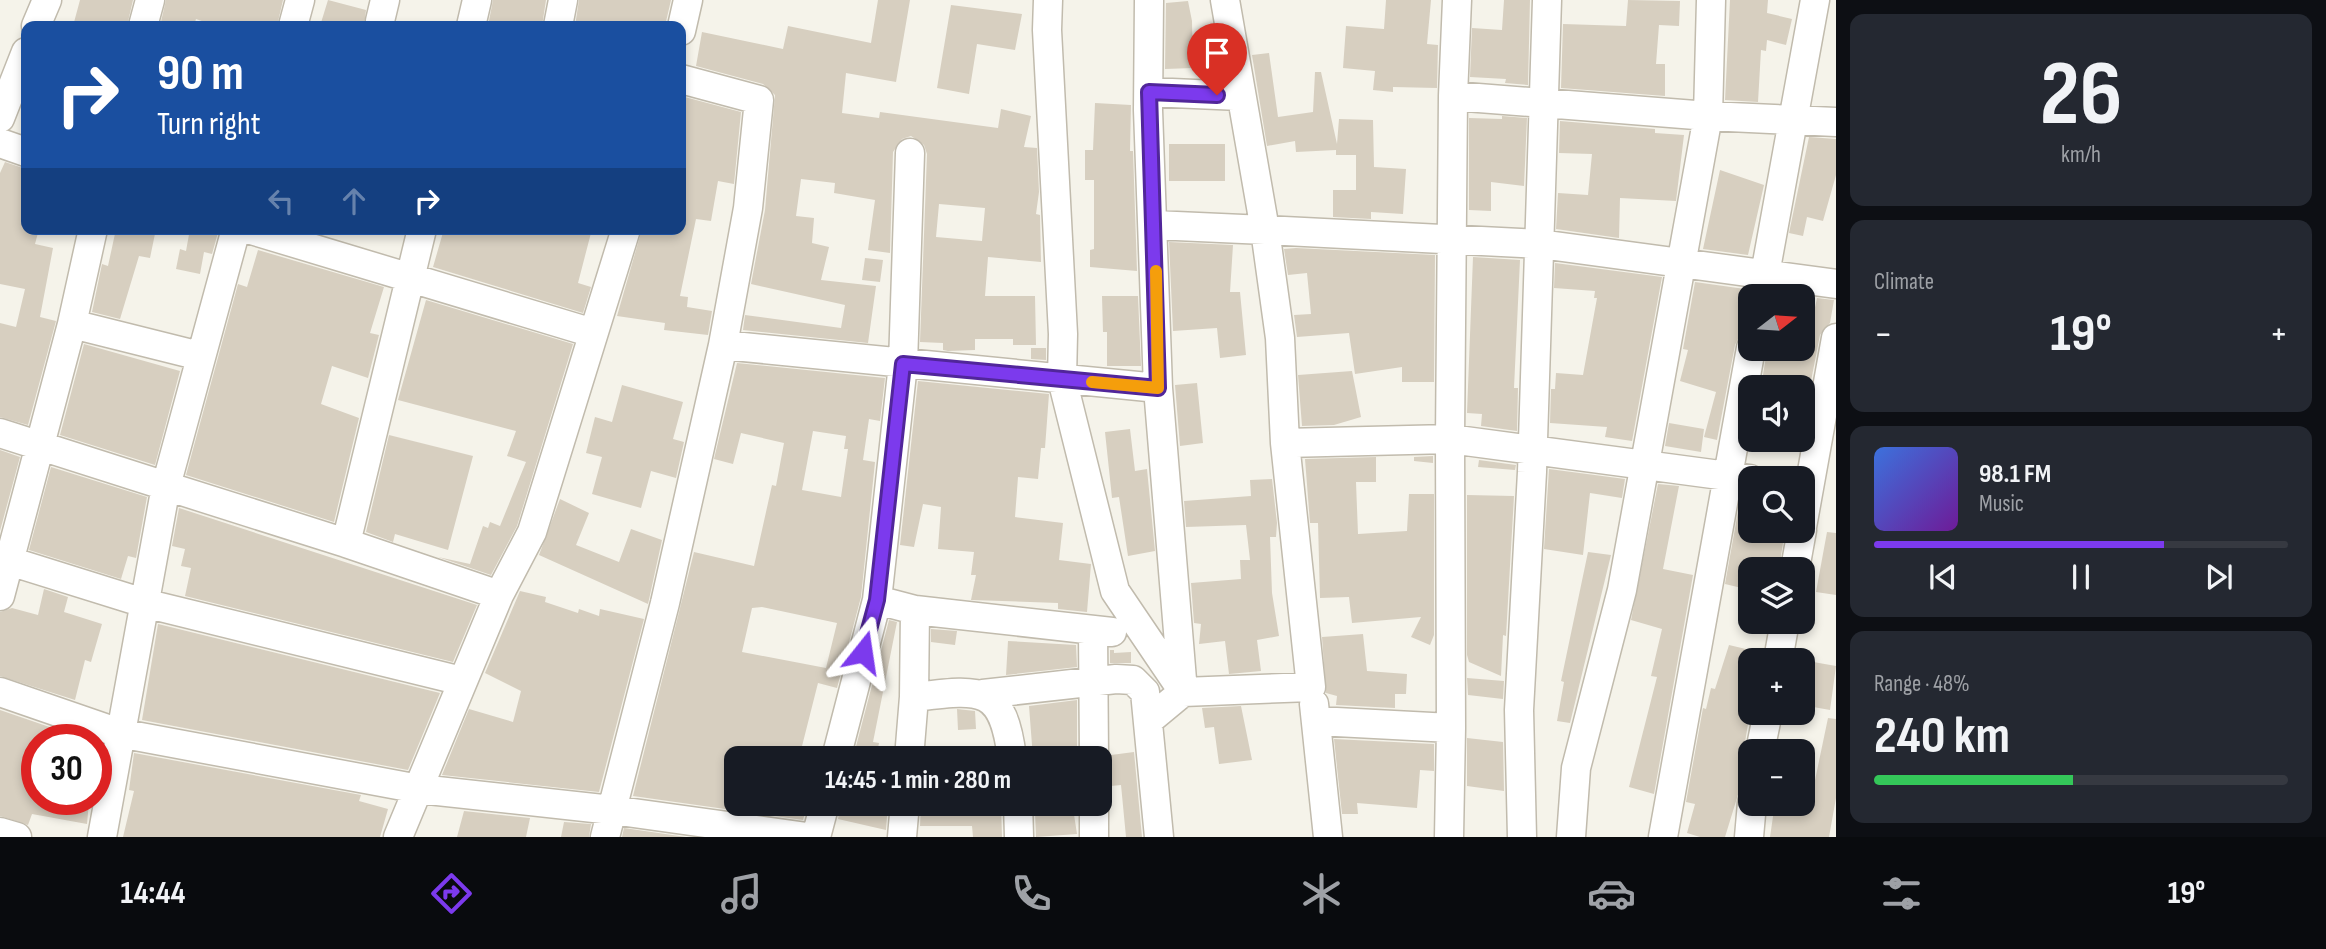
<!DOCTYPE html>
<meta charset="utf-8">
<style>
body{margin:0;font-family:"Sofia Sans Condensed",sans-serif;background:#242831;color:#f1f3f6;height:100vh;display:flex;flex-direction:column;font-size:26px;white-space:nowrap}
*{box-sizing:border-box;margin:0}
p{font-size:23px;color:#9ea1a6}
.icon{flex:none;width:38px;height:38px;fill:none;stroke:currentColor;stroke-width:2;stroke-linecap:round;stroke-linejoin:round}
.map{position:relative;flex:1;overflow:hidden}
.details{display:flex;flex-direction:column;gap:14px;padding:14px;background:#0d0f14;width:490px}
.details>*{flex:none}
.top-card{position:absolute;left:21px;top:21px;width:665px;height:214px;border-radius:14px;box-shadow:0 4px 10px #0003;background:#1a4fa0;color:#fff;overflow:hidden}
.needle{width:46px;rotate:73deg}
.controls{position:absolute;left:1738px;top:284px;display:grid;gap:14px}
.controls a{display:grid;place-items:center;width:77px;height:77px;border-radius:14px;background:#171b24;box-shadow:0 4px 10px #0003;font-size:35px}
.speed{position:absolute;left:21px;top:724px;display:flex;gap:14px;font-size:35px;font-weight:700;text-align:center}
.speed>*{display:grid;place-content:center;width:91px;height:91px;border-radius:50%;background:#171b24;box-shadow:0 4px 10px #0003;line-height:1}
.speed .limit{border:10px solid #d22;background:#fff;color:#111}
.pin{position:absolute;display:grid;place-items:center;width:60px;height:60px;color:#fff;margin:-72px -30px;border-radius:50% 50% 50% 0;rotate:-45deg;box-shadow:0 0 7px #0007}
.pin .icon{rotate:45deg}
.me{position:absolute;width:77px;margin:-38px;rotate:15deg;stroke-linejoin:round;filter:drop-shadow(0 0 5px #0008)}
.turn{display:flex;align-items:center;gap:24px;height:147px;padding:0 21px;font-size:32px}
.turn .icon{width:91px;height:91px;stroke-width:2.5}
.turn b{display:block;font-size:49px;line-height:60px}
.lanes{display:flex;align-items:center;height:66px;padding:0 21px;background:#0003;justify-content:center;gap:35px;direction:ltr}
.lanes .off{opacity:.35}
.big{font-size:52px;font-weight:700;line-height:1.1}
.details .card{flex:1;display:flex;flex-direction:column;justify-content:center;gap:10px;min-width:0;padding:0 24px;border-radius:14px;background:#242831}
.details .dial{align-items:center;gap:0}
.dial b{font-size:91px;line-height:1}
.song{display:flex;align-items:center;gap:21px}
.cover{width:84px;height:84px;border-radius:10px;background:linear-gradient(135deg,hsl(220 70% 55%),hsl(280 70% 35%))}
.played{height:7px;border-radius:4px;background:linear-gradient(90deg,#7c3aed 70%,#363941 70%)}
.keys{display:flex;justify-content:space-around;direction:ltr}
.heat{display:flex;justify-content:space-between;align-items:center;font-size:38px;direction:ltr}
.charge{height:10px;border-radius:5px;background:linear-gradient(90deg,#34c759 48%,#363941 0)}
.trip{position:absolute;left:724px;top:746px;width:388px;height:70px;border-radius:14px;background:#171b24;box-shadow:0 4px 10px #0003;font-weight:700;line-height:70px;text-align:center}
.tabs{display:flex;height:112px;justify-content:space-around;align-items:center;background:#090b0e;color:#9ea1a6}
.tabs .icon{width:49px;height:49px}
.tabs .selected{color:#7c3aed}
.tabs b{font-size:32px;color:#f1f3f6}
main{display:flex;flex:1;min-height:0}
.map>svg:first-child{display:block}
.building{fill:#d7cfc0;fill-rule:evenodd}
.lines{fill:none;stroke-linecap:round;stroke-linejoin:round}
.minor-casing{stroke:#c1bbad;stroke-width:31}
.minor{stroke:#fff;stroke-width:28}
.route-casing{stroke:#51269a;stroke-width:18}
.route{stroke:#7c3aed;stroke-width:12}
.slow{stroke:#f59e0b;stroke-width:12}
</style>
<main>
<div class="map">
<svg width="1836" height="837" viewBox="0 0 1836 837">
<rect width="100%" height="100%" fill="#f5f3ea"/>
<!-- building -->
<path class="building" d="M80,0H133L127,26H73Z
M166,0H283L277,26H216L196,19L194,26H160Z
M328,0L366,10L364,26H320Z
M493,0H546L542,26H488Z
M579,0H671L665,26H575Z
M878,0H910L896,82L846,73L842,113L879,118L880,112L998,128L1001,109L1031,116L1024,147L1037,148L1039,192L1036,214L1040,215L1041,262L988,257L985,296H1035L1036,345H1013V339H975V350L948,351L943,350V343L920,342L927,154L924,145L911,136L902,139L893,152L890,253L868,250L875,200L834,193L835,183L801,179L796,216L814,218L812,243L829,247L821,280L876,286L868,343L743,330L745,315L841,328L845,305L751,284L765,210L775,95L763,84L696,66L702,32L783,49L788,26L871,43ZM939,204L985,208L982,241L936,237Z
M1386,0H1431L1427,44L1438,45L1437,88L1393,87V92L1373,90L1375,71L1343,68L1346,26L1384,29Z
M1504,0H1530L1528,85L1505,83L1506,79L1470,77L1472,28L1502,30Z
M1628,0L1680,1L1679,26L1659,25L1656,64H1665V96L1561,88L1563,24L1626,26Z
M1730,0H1768L1767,13L1792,19L1786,45L1767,40L1766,51L1761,50L1758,102L1725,100Z
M1188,1L1192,21L1193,68L1165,69L1166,3Z
M951,5L1022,14L1015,50L977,44L969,94L937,88Z
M1269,53L1278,117L1313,112L1315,72H1321L1337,144L1339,119L1373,120L1374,167L1406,169L1403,214L1371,212V219L1333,217V190H1356V155H1336V150L1296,152L1295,141L1267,146L1252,55Z
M681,96L741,112L734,184L718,181L711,221L696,219L680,296L688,297L687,307L712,311L708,335L664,330L665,323L617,316L642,229H681Z
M1095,103L1131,105L1130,151H1133L1137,271L1090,267V250L1094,249V180H1085V150H1093Z
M1502,116L1527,118L1524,186L1491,182V211L1469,210V118L1502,119Z
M1560,121L1655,129V133L1684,135L1676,201L1620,198L1619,238L1556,229L1558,193L1588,195L1592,154L1559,153Z
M1809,137L1836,139V175L1823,221L1807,217L1803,236L1789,233Z
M1169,144H1225V181H1169Z
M5,162L26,169V229H39L35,244L53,248L40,317L56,321L28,425L0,417V323L16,327L25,289L0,284V173Z
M1720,170L1764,185L1748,255L1703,249Z
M116,229H156L150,258L139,256L120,319L92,312L102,264L108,266Z
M190,229H219L212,254L204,252L200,274L176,269L180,249L186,251Z
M444,229H592L578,283L591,287L583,313L433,267Z
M1169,242L1233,245L1230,292H1240L1246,355L1220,358L1217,328L1173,331Z
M1296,248L1435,255L1434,382H1402V367L1355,374L1349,333L1297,337L1294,315L1311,314L1307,273L1288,275L1284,249Z
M258,250L384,287L370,333L379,335L368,378L332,366L321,404L359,418L334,522L186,475L238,284L247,287Z
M1473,257L1520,260L1514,388H1518L1517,431L1481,426L1482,414L1467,413Z
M865,258L883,260L880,282L862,280Z
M1555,263L1662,277L1632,441L1605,437L1607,427L1550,423L1551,389H1555L1556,373L1583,375L1597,298H1594L1595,291L1554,288Z
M1695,282L1745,289L1749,307L1744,327L1750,328V332L1739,337L1735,345L1717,440L1704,437L1716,392L1680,381L1688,350L1683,349Z
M1102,296H1138L1141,366H1107V332H1103Z
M1817,298L1834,300L1830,323L1820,335L1810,386L1763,375L1767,350L1804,360Z
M426,300L573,344L517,526L491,575L438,557L470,564L483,526L488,528L490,522L500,526L526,462L507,456L516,431L398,400Z
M84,344L180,371L155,465L60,435Z
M1031,348H1046V360L1031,359Z
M737,363L885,378L880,421L869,419L863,460L875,462L861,597L837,688L818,683L799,758H737V803H808L803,820L633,796L694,552L754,566L772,485L776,486L784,443L741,433L733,464L714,459ZM813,431L846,436L844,449H848L841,497L802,490ZM762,607L837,623L826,668L742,652L752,608Z
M1352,371L1361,417L1334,425L1302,426L1298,375Z
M918,381L1049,394L1045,448H1041L1038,479L1018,477L1015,517L1063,523L1059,560L1091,564L1087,612L1058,609V603L971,600L976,575H971L974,552L938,549L941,507L923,504L914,547L900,545Z
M1197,383L1203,443L1180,446L1175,385Z
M622,385L683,402L673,439L684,442L676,478L651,471L641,508L592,494L602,457L586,453L595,417L612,422Z
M1669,423L1704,429L1701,452L1665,446Z
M1130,429L1135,471L1147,469L1155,551L1128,556L1119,497L1112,498L1105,432Z
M389,435L473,456L448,550L395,534L393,542L366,532Z
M0,450L20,457L0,531Z
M1433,456V463L1414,461V457Z
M1376,457V482H1356L1358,534L1407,531L1409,494H1434V635L1430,645L1411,637L1421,617L1352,623L1349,597L1320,598L1318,523H1310L1305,459Z
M1479,460L1516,465L1515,470L1478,467Z
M51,467L147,497L136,558L128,556L121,579L29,550Z
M1549,469L1625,479L1622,498L1590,493L1583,555L1544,549Z
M1272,479L1277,523L1276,537H1270L1272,593L1279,636L1257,640L1261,671L1229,674L1225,641L1199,644L1201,624L1194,623L1191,583L1241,579L1240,560H1250L1246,525L1186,527L1184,501L1251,496L1250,480Z
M1658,484L1679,486L1663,569L1693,575L1654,794L1629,787L1657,677L1651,676L1662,629L1631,620Z
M1467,495L1514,496L1506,636L1503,635L1501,676L1469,662L1467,655Z
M1741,495H1750V530H1785L1779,569H1750V590L1725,584Z
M560,499L589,513L576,545L619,562L631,529L662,540L648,604L539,555Z
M179,508L477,605L453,662L185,596L191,568L181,566L185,549L172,546Z
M1827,532L1836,533V595L1816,592Z
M1588,552L1611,555L1570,723L1557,721L1564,682L1561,681Z
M44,589L68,597L64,612L102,624L91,662L85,660L75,700L0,676V612L12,608L38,615Z
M520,591L546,597L545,602L578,613L579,609L599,616L600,609L644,619L599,792L442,775L469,709L513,722L521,691L485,673Z
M889,620L897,622L873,742L879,743L876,758H853Z
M158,624L440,693L408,770L142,720Z
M931,629L957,631L955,645L931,642Z
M1363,634L1367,671L1407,674L1406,694H1395V708L1336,705L1337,696L1326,693L1322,637Z
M1008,641L1076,645L1077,667L1006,675Z
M1729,645L1750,650V712L1744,748L1748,762L1725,837H1700L1687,833L1695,804L1686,802L1703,708L1706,709L1711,688L1715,689Z
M1110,650H1114V653L1131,652V663H1110Z
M1802,660L1836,666L1830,710L1802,705Z
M1467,678L1504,681L1503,699L1468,695Z
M1077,700V755L1033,758L1029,706Z
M1241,706L1252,760L1219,764L1214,727L1205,728L1202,708Z
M957,709L975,711L976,729L958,730Z
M0,710L67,733L65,740H37V800L89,802L87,824L32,814L28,825L0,816Z
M1828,718L1836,719V798L1829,837H1770L1775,803H1802V784L1814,785Z
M1467,738L1503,742L1504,791L1467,786Z
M1334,739L1434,744V771L1420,770L1417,808L1357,803L1358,814H1342Z
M1134,752L1142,837H1126L1121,785L1101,787V773L1109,766L1111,755Z
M134,753L361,795L359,801L388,809L380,837H123L134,791L129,790Z
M841,803H888L886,830L838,819Z
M921,803H962V808L1001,806L1002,837H973L972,826H920Z
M1073,808L1077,834L1036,837L1035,812Z
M464,811L530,818L526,837H457Z
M564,822L591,824L589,837H561Z
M624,828L686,837H622Z"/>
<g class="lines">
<!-- minor casing -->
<g class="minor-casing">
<path id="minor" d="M1048,0L1047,30L1063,334L1062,379L1115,591L1182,690
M1149,0L1148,110L1158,388
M1225,0L1265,230L1540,244L1836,284
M380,21L385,0
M36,26L47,0
M143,26L150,0
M293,26L300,0
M471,26L477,0
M558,26L563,0
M681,31L688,0
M681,79L759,100L748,208L723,345
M1149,92L1240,96
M1453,96L1457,0
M0,118L26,52
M0,143L26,152
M1154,225L1265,230L1280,338L1285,443
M248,229L593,333
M1761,296L1815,0
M72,324L200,356
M0,433L166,486L236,229
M1802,527L1836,338
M346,543L499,595L398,837
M0,558L144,603L462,681
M1795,569L1802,530
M499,595L532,532L626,229
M0,596L72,324L93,229
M877,600L915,610L1112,632
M1093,630L1094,758
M1778,660L1785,621
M0,692L119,733L419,789L612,810L807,837
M983,694L1116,679L1133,680L1145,692L1159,837
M914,697C980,689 1003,684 1012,758
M1314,704L1328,837
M1148,721L1183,692L1311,687L1285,443L1450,439L1453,96L1708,116L1836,122
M1317,721L1451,728L1449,837
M1451,728L1450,439L1750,479
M1760,751L1768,712
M836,758L877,600L903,364L910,153
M909,758L914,697L915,610
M1018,803L1019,837
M1094,803V837
M0,832L17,837
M102,837L166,486L346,543L422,229
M605,837L665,603L723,345L1158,388L1183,692
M816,837L825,803
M902,837L905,803
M1522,837L1519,710L1532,472L1547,0
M1571,837L1576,768L1622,590L1708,116L1711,0
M1663,837L1751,348
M1749,837L1752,803"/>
</g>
<!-- minor -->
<use href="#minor" class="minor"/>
</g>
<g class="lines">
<!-- route casing -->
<g class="route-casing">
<path id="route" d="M863,652L877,600L903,364L1158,388L1149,92L1217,95"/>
</g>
<!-- route -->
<use href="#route" class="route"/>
<!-- slow -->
<path class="slow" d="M1092,382L1158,388L1156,271"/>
</g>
</svg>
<div class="controls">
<a><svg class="needle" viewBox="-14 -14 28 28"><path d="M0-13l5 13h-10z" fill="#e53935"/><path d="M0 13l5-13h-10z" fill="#9ea1a6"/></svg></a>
<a><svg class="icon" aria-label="sound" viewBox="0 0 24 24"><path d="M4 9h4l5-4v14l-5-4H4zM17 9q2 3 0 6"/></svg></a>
<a><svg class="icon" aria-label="search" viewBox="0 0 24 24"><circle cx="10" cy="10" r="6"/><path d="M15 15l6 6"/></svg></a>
<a><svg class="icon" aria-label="layers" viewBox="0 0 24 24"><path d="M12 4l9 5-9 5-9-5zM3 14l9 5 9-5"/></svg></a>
<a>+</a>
<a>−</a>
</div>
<div class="speed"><div class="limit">30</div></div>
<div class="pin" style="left:1217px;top:95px;background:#d93025"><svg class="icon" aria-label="arrive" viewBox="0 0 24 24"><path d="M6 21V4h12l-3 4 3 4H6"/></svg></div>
<svg class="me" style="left:863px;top:652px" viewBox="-20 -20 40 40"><path d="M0-17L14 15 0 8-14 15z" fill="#7c3aed" stroke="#fff" stroke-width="4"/></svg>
<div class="trip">14:45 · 1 min · 280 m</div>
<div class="top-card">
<div class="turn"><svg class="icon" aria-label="right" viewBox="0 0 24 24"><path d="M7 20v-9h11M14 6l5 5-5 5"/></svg><div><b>90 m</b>Turn right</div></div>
<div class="lanes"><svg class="icon off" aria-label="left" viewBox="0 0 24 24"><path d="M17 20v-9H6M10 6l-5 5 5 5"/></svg><svg class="icon off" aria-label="ahead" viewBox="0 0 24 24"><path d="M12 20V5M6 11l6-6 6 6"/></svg><svg class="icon" aria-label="right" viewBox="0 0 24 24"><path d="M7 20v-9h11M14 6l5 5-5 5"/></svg></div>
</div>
</div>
<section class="details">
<div class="card dial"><b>26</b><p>km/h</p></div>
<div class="card"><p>Climate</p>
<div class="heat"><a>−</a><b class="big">19°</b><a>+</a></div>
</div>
<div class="card">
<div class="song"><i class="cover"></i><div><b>98.1 FM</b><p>Music</p></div></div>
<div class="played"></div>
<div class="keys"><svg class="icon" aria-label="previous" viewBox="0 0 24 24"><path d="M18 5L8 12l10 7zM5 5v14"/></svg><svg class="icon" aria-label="pause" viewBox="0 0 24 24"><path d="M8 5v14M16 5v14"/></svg><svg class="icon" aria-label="next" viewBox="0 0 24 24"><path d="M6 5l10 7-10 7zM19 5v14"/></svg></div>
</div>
<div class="card"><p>Range · 48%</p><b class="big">240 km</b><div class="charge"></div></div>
</section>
</main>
<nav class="tabs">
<b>14:44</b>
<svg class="icon selected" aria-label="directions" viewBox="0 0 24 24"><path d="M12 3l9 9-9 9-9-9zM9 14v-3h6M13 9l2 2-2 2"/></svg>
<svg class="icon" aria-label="music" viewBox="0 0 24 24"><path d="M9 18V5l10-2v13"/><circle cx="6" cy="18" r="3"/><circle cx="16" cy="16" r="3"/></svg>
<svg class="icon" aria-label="phone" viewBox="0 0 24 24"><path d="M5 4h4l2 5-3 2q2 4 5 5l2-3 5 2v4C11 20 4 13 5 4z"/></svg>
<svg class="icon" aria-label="climate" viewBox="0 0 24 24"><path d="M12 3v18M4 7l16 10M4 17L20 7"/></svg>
<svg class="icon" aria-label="car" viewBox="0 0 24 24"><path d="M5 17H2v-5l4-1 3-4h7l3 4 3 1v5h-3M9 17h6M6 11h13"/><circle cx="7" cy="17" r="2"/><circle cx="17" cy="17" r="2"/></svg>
<svg class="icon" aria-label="filters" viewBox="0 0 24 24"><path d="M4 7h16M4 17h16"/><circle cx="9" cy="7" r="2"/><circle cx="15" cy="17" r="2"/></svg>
<b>19°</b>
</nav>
